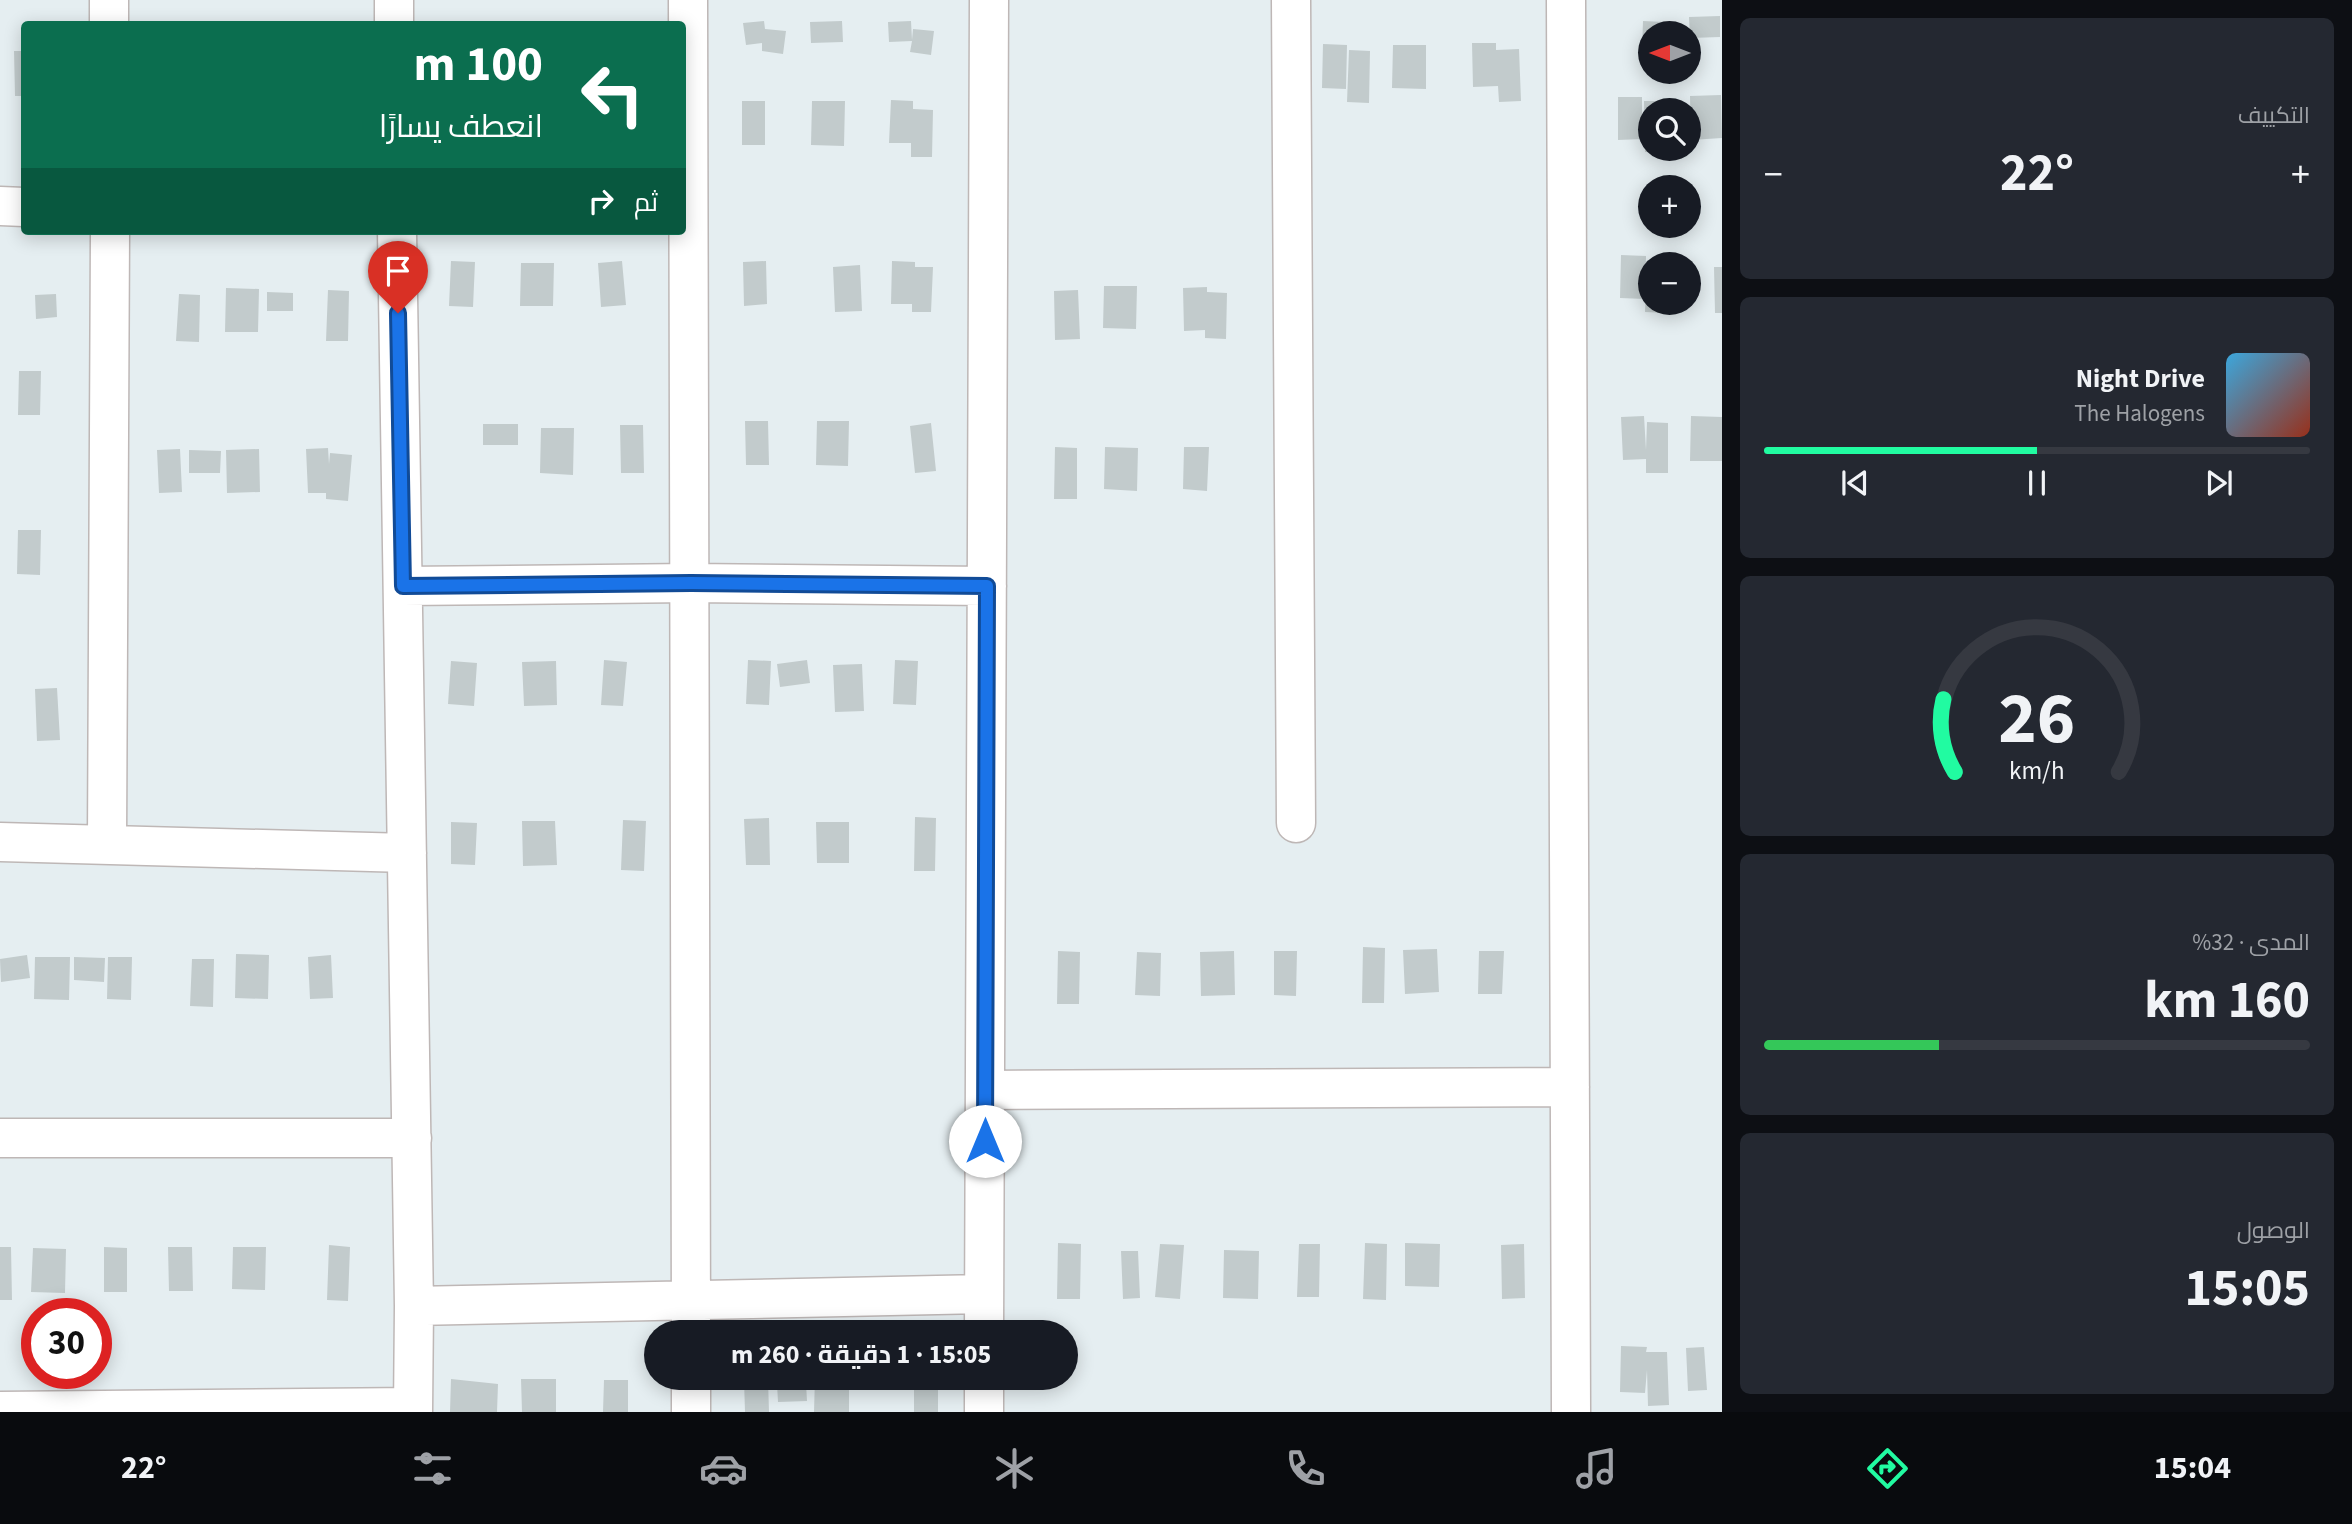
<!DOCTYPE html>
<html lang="ar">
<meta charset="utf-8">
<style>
body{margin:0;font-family:"Source Sans 3",Cairo,sans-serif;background:#242831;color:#f1f3f6;direction:rtl;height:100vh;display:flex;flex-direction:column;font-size:26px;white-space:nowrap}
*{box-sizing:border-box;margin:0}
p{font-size:23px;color:#9ea1a6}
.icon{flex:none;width:38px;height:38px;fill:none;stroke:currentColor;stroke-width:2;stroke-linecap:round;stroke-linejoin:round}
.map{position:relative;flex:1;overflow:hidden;direction:ltr}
.details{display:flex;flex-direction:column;gap:18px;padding:18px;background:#0d0f14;width:630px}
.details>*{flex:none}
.hud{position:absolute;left:21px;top:21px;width:665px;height:214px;border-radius:7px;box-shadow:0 4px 18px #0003;direction:rtl;background:#0b6e4f;color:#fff;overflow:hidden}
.needle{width:46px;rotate:270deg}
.fabs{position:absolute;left:1638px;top:21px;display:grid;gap:14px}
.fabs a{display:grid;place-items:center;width:63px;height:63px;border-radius:50%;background:#171b24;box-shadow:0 4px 18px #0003;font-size:35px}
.speed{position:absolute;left:21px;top:1298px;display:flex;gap:14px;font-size:35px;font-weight:700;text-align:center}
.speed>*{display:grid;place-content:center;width:91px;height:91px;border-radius:50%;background:#171b24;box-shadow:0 4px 18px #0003;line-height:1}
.speed .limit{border:10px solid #d22;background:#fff;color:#111}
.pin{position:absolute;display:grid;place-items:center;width:60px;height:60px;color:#fff;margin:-72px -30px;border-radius:50% 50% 50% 0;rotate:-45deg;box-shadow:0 0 7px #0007}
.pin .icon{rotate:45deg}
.me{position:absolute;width:77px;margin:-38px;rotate:0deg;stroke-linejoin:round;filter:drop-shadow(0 0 5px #0008)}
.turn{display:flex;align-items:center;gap:24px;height:147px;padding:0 28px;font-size:32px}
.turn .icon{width:91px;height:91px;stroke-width:2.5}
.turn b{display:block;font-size:49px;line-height:60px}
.then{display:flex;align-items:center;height:66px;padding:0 28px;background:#0003;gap:14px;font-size:26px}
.big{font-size:52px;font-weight:700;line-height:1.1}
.details .card{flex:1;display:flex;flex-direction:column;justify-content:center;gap:10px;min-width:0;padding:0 24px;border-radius:10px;background:#242831}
.details .dial{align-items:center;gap:0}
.dial svg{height:182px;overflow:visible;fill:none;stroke:#363941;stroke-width:7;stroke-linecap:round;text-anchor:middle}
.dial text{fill:#f1f3f6;stroke:none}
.song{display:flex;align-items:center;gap:21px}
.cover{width:84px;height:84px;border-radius:10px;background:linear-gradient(135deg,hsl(200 70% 55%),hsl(10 70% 35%))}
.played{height:7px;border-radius:4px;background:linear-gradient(90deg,#21fba1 50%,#363941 50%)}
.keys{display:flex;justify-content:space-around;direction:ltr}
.heat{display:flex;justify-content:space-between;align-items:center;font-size:38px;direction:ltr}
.charge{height:10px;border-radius:5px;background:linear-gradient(90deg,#34c759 32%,#363941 0)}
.trip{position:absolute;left:644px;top:1320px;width:434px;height:70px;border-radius:35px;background:#171b24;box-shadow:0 4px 18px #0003;font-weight:700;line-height:70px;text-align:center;direction:rtl}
.tab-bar{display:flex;height:112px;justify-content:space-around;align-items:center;background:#090b0e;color:#9ea1a6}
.tab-bar .icon{width:49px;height:49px}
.tab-bar .current{color:#21fba1}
.tab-bar b{font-size:32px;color:#f1f3f6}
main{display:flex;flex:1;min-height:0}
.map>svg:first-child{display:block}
.building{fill:#c2cbcc}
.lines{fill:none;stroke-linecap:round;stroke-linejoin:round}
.minor-casing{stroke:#beb7b6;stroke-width:41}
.minor{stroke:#fff;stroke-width:38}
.route-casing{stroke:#114b97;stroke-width:18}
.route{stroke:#1a73e8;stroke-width:12}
</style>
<main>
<section class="details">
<div class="card"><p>التكييف</p>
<div class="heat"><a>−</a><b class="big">22°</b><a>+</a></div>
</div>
<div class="card">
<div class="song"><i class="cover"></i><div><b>Night Drive</b><p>The Halogens</p></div></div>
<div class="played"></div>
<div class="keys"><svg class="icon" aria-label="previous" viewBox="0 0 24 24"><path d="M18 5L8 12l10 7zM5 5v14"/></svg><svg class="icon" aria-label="pause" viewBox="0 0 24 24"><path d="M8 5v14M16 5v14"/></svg><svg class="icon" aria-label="next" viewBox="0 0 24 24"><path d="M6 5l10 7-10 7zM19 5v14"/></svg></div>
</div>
<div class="card dial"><svg viewBox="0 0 100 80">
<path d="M14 69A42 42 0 1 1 86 69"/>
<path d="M14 69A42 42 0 0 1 9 37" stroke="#21fba1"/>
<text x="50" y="56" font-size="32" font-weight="700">26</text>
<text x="50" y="72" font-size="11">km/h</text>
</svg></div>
<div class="card"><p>المدى · 32%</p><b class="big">160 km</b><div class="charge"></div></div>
<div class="card"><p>الوصول</p><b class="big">15:05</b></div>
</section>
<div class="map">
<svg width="1722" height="1412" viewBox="0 0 1722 1412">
<rect width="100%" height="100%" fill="#e5eef1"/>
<!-- building -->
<path class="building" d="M1720,16V37L1690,38L1689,17Z
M764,21L765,29L786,31L783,54L762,51V43L746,45L743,23Z
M842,21L843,42L811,43L810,22Z
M911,21L912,40L913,29L934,31L931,55L910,52L912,41L889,42L888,22Z
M1643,21L1664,22L1663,33H1650V50H1642Z
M1472,43H1496V50L1519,49L1521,101L1499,102L1498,86L1473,87Z
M1323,44L1347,45L1346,89L1322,88Z
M1393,45H1426V89L1392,88Z
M1349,50L1370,51L1369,103L1347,102Z
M14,51H24V96H15Z
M1721,95L1722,138L1691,140L1690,96Z
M1618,97H1642V139L1618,140Z
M891,100L913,101V109L933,110L932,157H911V143H889Z
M742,101H765V145H742Z
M812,101H845L844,146L811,145Z
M1644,101H1665L1666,110H1650V149H1667V152H1645Z
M1621,255L1646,256L1645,299L1620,298Z
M1647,260L1669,261V264H1650V303H1667V313L1645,312Z
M451,261L475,262L473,307L449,306Z
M622,261L626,305L601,307L598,263Z
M766,261L767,304L744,306L743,262Z
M892,261L915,262V267H933L931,312H912V304H891Z
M521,263H554L553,306H520Z
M860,265L862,311L835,312L833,267Z
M1714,267H1722V313H1715Z
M1104,286H1137L1136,329L1103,328Z
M1207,287V292L1227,293L1226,339L1205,338V330L1184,331L1183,288Z
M226,288L259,289L258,332H225Z
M328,290L349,291L348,341H326Z
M1078,290L1080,339L1055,340L1054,291Z
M267,292L293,293V311H267Z
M56,294L57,317L36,319L35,295Z
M179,294L200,295L199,342L176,341Z
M19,371H41L40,415H18Z
M1644,416L1646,450L1647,422L1668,423V473H1646V459L1623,460L1621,417Z
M1691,416L1722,417V461H1690Z
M745,421H768L769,465H746Z
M817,421H849L848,466L816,465Z
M931,423L936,471L915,473L910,426Z
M483,424H518V445H483Z
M620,425H643L644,473H621Z
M541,428H574L573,475L540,473Z
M1055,447L1077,448V499H1054Z
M1105,447L1138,448L1137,491L1104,489Z
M1184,447H1209L1207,491L1183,489Z
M328,448L329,464L330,453L352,455L348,501L326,499V493H308L306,449Z
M180,449L182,492L159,493L157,450Z
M259,449L260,492L227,493L226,450Z
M189,450L221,451L220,473H189Z
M18,530H41L40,575L17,574Z
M604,660L627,662L623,706L601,705Z
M748,660L771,661L769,705L746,704Z
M807,660L810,683L780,687L777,664Z
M895,660L918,661L916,705L893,704Z
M451,661L477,663L474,706L448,704Z
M556,661L557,705L524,706L522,662Z
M862,664L864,711L835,712L833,665Z
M57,688L60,740L37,741L35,689Z
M915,817L936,818L935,871H914Z
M769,818L770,865H746L744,819Z
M623,820L646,821L644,871L621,870Z
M522,821H555L557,865L523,866Z
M451,822L477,823L475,865L451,864Z
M816,822H849V863H817Z
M1363,947L1385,948L1384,1003H1362Z
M1437,949L1439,992L1405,994L1403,950Z
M1058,951L1080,952L1079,1004H1057Z
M1234,951L1235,995L1201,996L1200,952Z
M1274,951H1297L1296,996L1274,995Z
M1479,951H1504L1502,994H1478Z
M1137,952L1161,953L1160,996L1135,995Z
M236,954L269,955L268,999L235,998Z
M27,955L30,978L1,982L0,959Z
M331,955L333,998L310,999L308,957Z
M35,957H70L69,1000L34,999Z
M74,957L105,958L104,982L74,980Z
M108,957H132L131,1000L107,999Z
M192,959H214L213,1007L190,1006Z
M1058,1243L1081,1244L1080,1299H1057Z
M1365,1243L1387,1244L1386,1300L1363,1299Z
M1405,1243L1440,1244L1439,1287L1405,1286Z
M1160,1244L1184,1245L1180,1299L1155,1297Z
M1299,1244H1320L1319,1297H1297Z
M1524,1244L1525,1298L1502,1299L1501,1245Z
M329,1245L350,1247L348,1301L327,1300Z
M0,1247H11L12,1300H0Z
M104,1247L127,1248V1292H104Z
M168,1247H192L193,1291H169Z
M233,1247H266L265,1290L232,1289Z
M33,1248L66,1249L65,1293L31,1292Z
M1224,1250L1259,1251L1258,1299L1223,1298Z
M1121,1251H1138L1140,1298L1123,1299Z
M1621,1346L1647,1347L1646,1352H1667L1669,1405L1648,1406L1647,1370L1645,1393L1620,1392Z
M1704,1347L1707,1390L1688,1391L1686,1348Z
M815,1377L849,1378V1412H814Z
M451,1379L498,1384L497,1412H450Z
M521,1379H556V1412H522Z
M768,1379L769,1412H745L744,1380Z
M914,1379H938V1412H914Z
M604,1380H628V1412H603Z
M806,1383L807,1401L778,1402L777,1384Z"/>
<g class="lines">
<!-- minor casing -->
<g class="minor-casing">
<path id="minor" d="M109,0V24
M394,0V24
M688,0L691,1332
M1291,0L1296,823
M1566,0L1571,1412
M0,206L24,207
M397,231L414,1306L413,1412
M403,586L691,583L987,586
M0,842L407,853
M107,843L110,231
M985,1090L1570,1087
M0,1138H412
M414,1306L984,1294
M984,1332L989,0
M0,1411L413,1407
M691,1412V1377
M984,1412V1377"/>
</g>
<!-- minor -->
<use href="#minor" class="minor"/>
</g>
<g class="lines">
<!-- route casing -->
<g class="route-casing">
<path id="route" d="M398,313L403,586L691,583L987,586L985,1141"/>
</g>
<!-- route -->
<use href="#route" class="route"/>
</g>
</svg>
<div class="fabs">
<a><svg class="needle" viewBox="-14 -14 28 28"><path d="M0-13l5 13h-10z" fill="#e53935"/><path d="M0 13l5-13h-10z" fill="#9ea1a6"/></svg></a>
<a><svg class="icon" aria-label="search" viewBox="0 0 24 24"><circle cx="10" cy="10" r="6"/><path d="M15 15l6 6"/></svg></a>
<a>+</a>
<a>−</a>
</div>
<div class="speed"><div class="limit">30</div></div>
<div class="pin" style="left:398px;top:313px;background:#d93025"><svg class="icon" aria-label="arrive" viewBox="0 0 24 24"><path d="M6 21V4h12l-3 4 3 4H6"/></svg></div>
<svg class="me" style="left:985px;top:1141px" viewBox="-20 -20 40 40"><circle r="19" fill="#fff"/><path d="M0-13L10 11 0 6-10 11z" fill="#1a73e8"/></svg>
<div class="trip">15:05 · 1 دقيقة · 260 m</div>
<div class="hud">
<div class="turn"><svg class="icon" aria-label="left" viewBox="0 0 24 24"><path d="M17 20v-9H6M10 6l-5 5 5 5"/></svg><div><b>100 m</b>انعطف يسارًا</div></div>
<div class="then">ثم<svg class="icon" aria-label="right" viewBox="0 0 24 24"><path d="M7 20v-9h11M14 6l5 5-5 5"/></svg></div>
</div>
</div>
</main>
<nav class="tab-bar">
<b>15:04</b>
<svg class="icon current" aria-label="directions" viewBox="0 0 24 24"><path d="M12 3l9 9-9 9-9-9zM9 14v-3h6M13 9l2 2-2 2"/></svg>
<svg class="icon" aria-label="music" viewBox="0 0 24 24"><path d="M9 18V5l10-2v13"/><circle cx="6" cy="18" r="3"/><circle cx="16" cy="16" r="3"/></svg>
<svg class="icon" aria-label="phone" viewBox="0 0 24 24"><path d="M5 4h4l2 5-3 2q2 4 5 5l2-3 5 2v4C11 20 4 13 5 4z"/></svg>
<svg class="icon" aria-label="climate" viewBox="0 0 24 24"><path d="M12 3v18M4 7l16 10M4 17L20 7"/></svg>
<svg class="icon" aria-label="car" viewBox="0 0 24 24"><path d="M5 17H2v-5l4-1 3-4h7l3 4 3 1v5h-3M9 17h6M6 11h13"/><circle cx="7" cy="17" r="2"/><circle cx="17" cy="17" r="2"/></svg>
<svg class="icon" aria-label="filters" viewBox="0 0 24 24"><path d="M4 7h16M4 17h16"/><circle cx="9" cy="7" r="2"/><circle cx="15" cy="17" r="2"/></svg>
<b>22°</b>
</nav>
